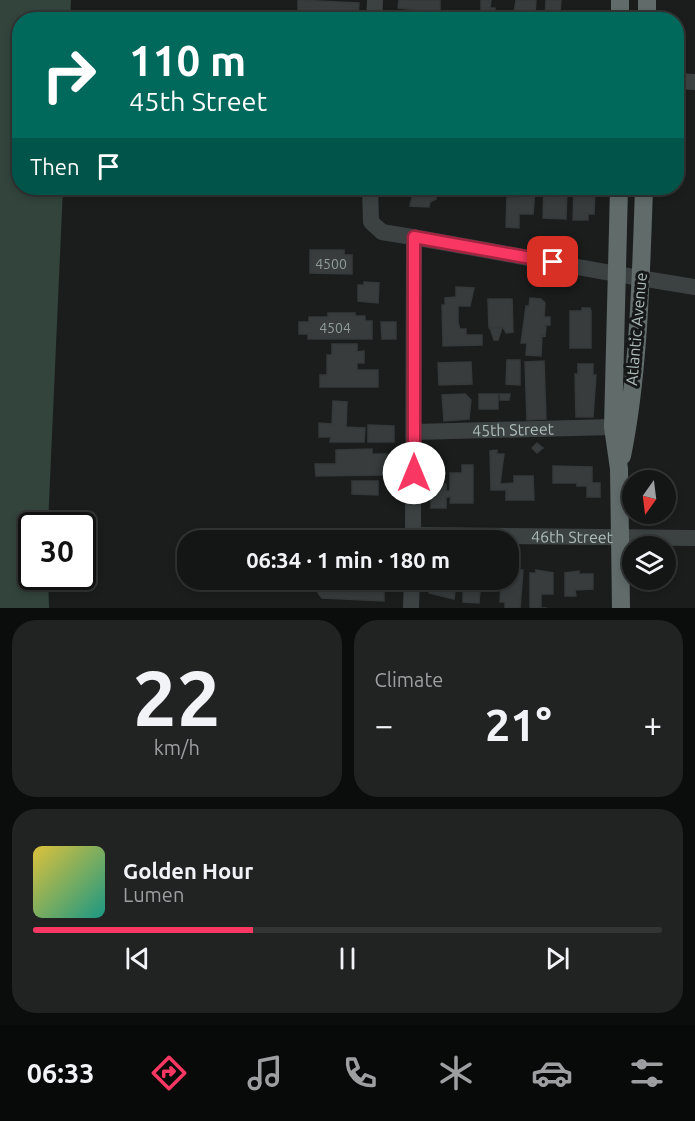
<!DOCTYPE html>
<meta charset="utf-8">
<style>
body{margin:0;font-family:Ubuntu,sans-serif;background:#212323;color:#f1f3f6;height:100vh;display:flex;flex-direction:column;font-size:22px;white-space:nowrap}
*{box-sizing:border-box;margin:0}
p{font-size:20px;color:#9d9fa1}
.icon{flex:none;width:33px;height:33px;fill:none;stroke:currentColor;stroke-width:2;stroke-linecap:round;stroke-linejoin:round}
.map{position:relative;height:608px;overflow:hidden}
.side{display:flex;flex-direction:column;gap:12px;padding:12px;background:#0b0c0c;flex:1}
.side>*{flex:none}
.hud{position:absolute;left:12px;top:12px;width:672px;height:183px;border-radius:24px;box-shadow:0 3px 9px #0003,0 0 0 2px #333535;background:#00695c;color:#fff;overflow:hidden}
.needle{width:39px;rotate:194deg}
.fabs{position:absolute;left:622px;top:470px;display:grid;gap:12px}
.fabs a{display:grid;place-items:center;width:54px;height:54px;border-radius:50%;background:#141616;box-shadow:0 3px 9px #0003,0 0 0 2px #333535;font-size:30px}
.speed{position:absolute;left:18px;top:512px;display:flex;gap:12px;font-size:30px;font-weight:700;text-align:center}
.speed>*{display:grid;place-content:center;width:78px;height:78px;border-radius:50%;background:#141616;box-shadow:0 3px 9px #0003,0 0 0 2px #333535;line-height:1}
.speed .limit{border:3px solid #111;border-radius:9px;background:#fff;color:#111}
.pin{position:absolute;display:grid;place-items:center;width:51px;height:51px;color:#fff;margin:-26px;border-radius:12px;box-shadow:0 3px 9px #0006}
.me{position:absolute;width:66px;margin:-33px;rotate:0deg;stroke-linejoin:round;filter:drop-shadow(0 0 4px #0008)}
.turn{display:flex;align-items:center;gap:21px;height:126px;padding:0 18px;font-size:27px}
.turn .icon{width:78px;height:78px;stroke-width:2.5}
.turn b{display:block;font-size:42px;line-height:51px}
.then{display:flex;align-items:center;height:57px;padding:0 18px;background:#0003;gap:12px;font-size:22px}
.big{font-size:45px;font-weight:600;line-height:1.1}
.side .card{flex:1;display:flex;flex-direction:column;justify-content:center;gap:9px;min-width:0;padding:0 21px;border-radius:24px;background:#212323}
.side .dial{align-items:center;gap:0}
.dial b{font-size:78px;line-height:1}
.song{display:flex;align-items:center;gap:18px}
.cover{width:72px;height:72px;border-radius:9px;background:linear-gradient(135deg,hsl(50 70% 55%),hsl(170 70% 35%))}
.played{height:6px;border-radius:3px;background:linear-gradient(90deg,#f83862 35%,#333535 35%)}
.keys{display:flex;justify-content:space-around;direction:ltr}
.heat{display:flex;justify-content:space-between;align-items:center;font-size:33px;direction:ltr}
.side .tiles{flex:1;display:grid;gap:12px;grid-template-columns:1fr 1fr}
.card:last-child{grid-column:span 2}
.trip{position:absolute;left:177px;top:530px;width:342px;height:60px;border-radius:24px;background:#141616;box-shadow:0 3px 9px #0003,0 0 0 2px #333535;font-weight:600;line-height:60px;text-align:center}
.tab-bar{display:flex;height:96px;justify-content:space-around;align-items:center;background:#080909;color:#9d9fa1}
.tab-bar .icon{width:42px;height:42px}
.tab-bar .current{color:#f83862}
.tab-bar b{font-size:27px;color:#f1f3f6}
.map>svg:first-child{display:block}
.water{fill:#32443c}
.building{fill:#383c3c;stroke:#353939;stroke-width:1.5}
.lines{fill:none;stroke-linecap:round;stroke-linejoin:round}
.minor{stroke:#3c4242;stroke-width:16}
.trunk{stroke:#606b6a;stroke-width:18}
.route-casing{stroke:#a12440;stroke-width:15}
.route{stroke:#f83862;stroke-width:10}
.labels{text-anchor:middle;stroke-width:6;stroke-linejoin:round;paint-order:stroke}
.number-label{font-size:14px;fill:#909d9a}
.street-label{font-size:16px;fill:#adbdba;stroke:#161818}
</style>
<div class="map">
<svg width="695" height="608" viewBox="0 0 695 608">
<rect width="100%" height="100%" fill="#1b1d1d"/>
<!-- water -->
<path class="water" d="M0,0H71L70,19L20,20V188H63L48,525H32V576H48L49,608H0Z"/>
<!-- building -->
<path class="building" d="M298,0L359,3L358,17L310,18L306,15L298,14Z
M399,0H440V14H445V20H418V10L398,8Z
M481,0H491L490,8H495V20H481Z
M516,0H536L535,16H539V20H513Z
M546,0H561L560,12H552L551,20H545Z
M565,14L579,15V20H565Z
M379,188H405L404,193L379,192Z
M414,188H436V199L430,202L429,207L410,206Z
M544,188H567L566,219L543,218Z
M574,188H595L594,214H588V220H573Z
M523,190H535L533,214H519V228L506,227L507,197H522Z
M310,250H344V255H352V274L310,273Z
M364,282L379,283L378,303L358,301V285H364Z
M456,287L474,288L470,306H458V323L460,329H466V335H482V345L443,346L442,305H445V298L456,297Z
M530,298L541,299L545,303L544,317H550V325H546L545,336L542,335L541,356L526,355L527,343H521L526,306H529Z
M488,299H512L513,332L506,333L503,327L489,328Z
M582,308H590L591,311V348H570V311H582Z
M328,313H355V316H365V321H372V339H308V334H299V322H309V317H328Z
M381,322H396V339H382Z
M490,328H502L498,340H494Z
M332,344H357V352L364,351V363H357V370H378V387H320V375H327V355H332Z
M507,360H520V385L506,384Z
M544,361L546,419L527,420L525,362Z
M471,362L472,384L439,385L438,363Z
M578,364H593V375H596L593,417H576L575,374H578Z
M465,394L471,400L469,419L444,421L442,395Z
M479,394H498V409H479Z
M500,394H510L509,400H500Z
M333,401L347,402L346,427L365,428L364,442H330L331,437H319V423L332,424Z
M368,425L394,426V442H368Z
M537,443L543,448L537,453L532,448Z
M372,449V454H387V471H382V475L316,476L315,464H336V450Z
M497,450V454H504L500,484L514,483V476H533L534,500H506V490H491L490,451Z
M462,465H473V503H450L451,497H446V508H431V486L446,484V491H450V473H462Z
M553,466L592,467V483H600V497H587V486H577V483H553Z
M352,481H378V495L352,494Z
M508,570H523L520,608H505V602H500L501,585H496L497,579H508Z
M536,570L553,573V594H541V608H547H530V573H536Z
M579,571V574H593V589L575,590L576,596H565V573Z
M319,579H384V601L322,598L318,593Z
M430,579H451V583H456L454,599L429,593Z
M463,579H485V590H480L479,603L463,602Z"/>
<g class="lines">
<!-- minor -->
<g class="minor">
<path d="M374,20L375,0"/>
<path d="M676,81L695,82"/>
<path d="M370,188L371,222L382,232C487,249 590,271 695,287"/>
<path id="s1" d="M414,432L613,427"/>
<path id="s2" d="M413,535L695,538"/>
<path d="M413,540L414,237"/>
<path d="M411,608L412,579"/>
</g>
<!-- trunk -->
<path class="trunk" d="M647,0V20
M620,20V0
M619,188L613,427L619,469L621,608
M622,456C639,373 641,273 644,188"/>
</g>
<g class="lines">
<!-- route casing -->
<g class="route-casing">
<path id="route" d="M414,473V237L553,262"/>
</g>
<!-- route -->
<use href="#route" class="route"/>
</g>
<g class="labels">
<!-- number labels -->
<g class="number-label">
<text x="331" y="269">4500</text>
<text x="335" y="333">4504</text>
</g>
<!-- street labels -->
<g class="street-label">
<text transform="translate(636 329) rotate(-85)" y="6">Atlantic Avenue</text>
<text dy="6" stroke="none"><textPath href="#s1" startOffset="99">45th Street</textPath></text>
<text dy="6" stroke="none"><textPath href="#s2" startOffset="159">46th Street</textPath></text>
</g>
</g>
</svg>
<div class="fabs">
<a><svg class="needle" viewBox="-14 -14 28 28"><path d="M0-13l5 13h-10z" fill="#e53935"/><path d="M0 13l5-13h-10z" fill="#9d9fa1"/></svg></a>
<a><svg class="icon" aria-label="layers" viewBox="0 0 24 24"><path d="M12 4l9 5-9 5-9-5zM3 14l9 5 9-5"/></svg></a>
</div>
<div class="speed"><div class="limit">30</div></div>
<div class="pin" style="left:553px;top:262px;background:#d93025"><svg class="icon" aria-label="arrive" viewBox="0 0 24 24"><path d="M6 21V4h12l-3 4 3 4H6"/></svg></div>
<svg class="me" style="left:414px;top:473px" viewBox="-20 -20 40 40"><circle r="19" fill="#fff"/><path d="M0-13L10 11 0 6-10 11z" fill="#f83862"/></svg>
<div class="trip">06:34 · 1 min · 180 m</div>
<div class="hud">
<div class="turn"><svg class="icon" aria-label="right" viewBox="0 0 24 24"><path d="M7 20v-9h11M14 6l5 5-5 5"/></svg><div><b>110 m</b>45th Street</div></div>
<div class="then">Then<svg class="icon" aria-label="arrive" viewBox="0 0 24 24"><path d="M6 21V4h12l-3 4 3 4H6"/></svg></div>
</div>
</div>
<section class="side">
<div class="tiles">
<div class="card dial"><b>22</b><p>km/h</p></div>
<div class="card"><p>Climate</p>
<div class="heat"><a>−</a><b class="big">21°</b><a>+</a></div>
</div>
<div class="card">
<div class="song"><i class="cover"></i><div><b>Golden Hour</b><p>Lumen</p></div></div>
<div class="played"></div>
<div class="keys"><svg class="icon" aria-label="previous" viewBox="0 0 24 24"><path d="M18 5L8 12l10 7zM5 5v14"/></svg><svg class="icon" aria-label="pause" viewBox="0 0 24 24"><path d="M8 5v14M16 5v14"/></svg><svg class="icon" aria-label="next" viewBox="0 0 24 24"><path d="M6 5l10 7-10 7zM19 5v14"/></svg></div>
</div>
</div>
</section>
<nav class="tab-bar">
<b>06:33</b>
<svg class="icon current" aria-label="directions" viewBox="0 0 24 24"><path d="M12 3l9 9-9 9-9-9zM9 14v-3h6M13 9l2 2-2 2"/></svg>
<svg class="icon" aria-label="music" viewBox="0 0 24 24"><path d="M9 18V5l10-2v13"/><circle cx="6" cy="18" r="3"/><circle cx="16" cy="16" r="3"/></svg>
<svg class="icon" aria-label="phone" viewBox="0 0 24 24"><path d="M5 4h4l2 5-3 2q2 4 5 5l2-3 5 2v4C11 20 4 13 5 4z"/></svg>
<svg class="icon" aria-label="climate" viewBox="0 0 24 24"><path d="M12 3v18M4 7l16 10M4 17L20 7"/></svg>
<svg class="icon" aria-label="car" viewBox="0 0 24 24"><path d="M5 17H2v-5l4-1 3-4h7l3 4 3 1v5h-3M9 17h6M6 11h13"/><circle cx="7" cy="17" r="2"/><circle cx="17" cy="17" r="2"/></svg>
<svg class="icon" aria-label="filters" viewBox="0 0 24 24"><path d="M4 7h16M4 17h16"/><circle cx="9" cy="7" r="2"/><circle cx="15" cy="17" r="2"/></svg>
</nav>
